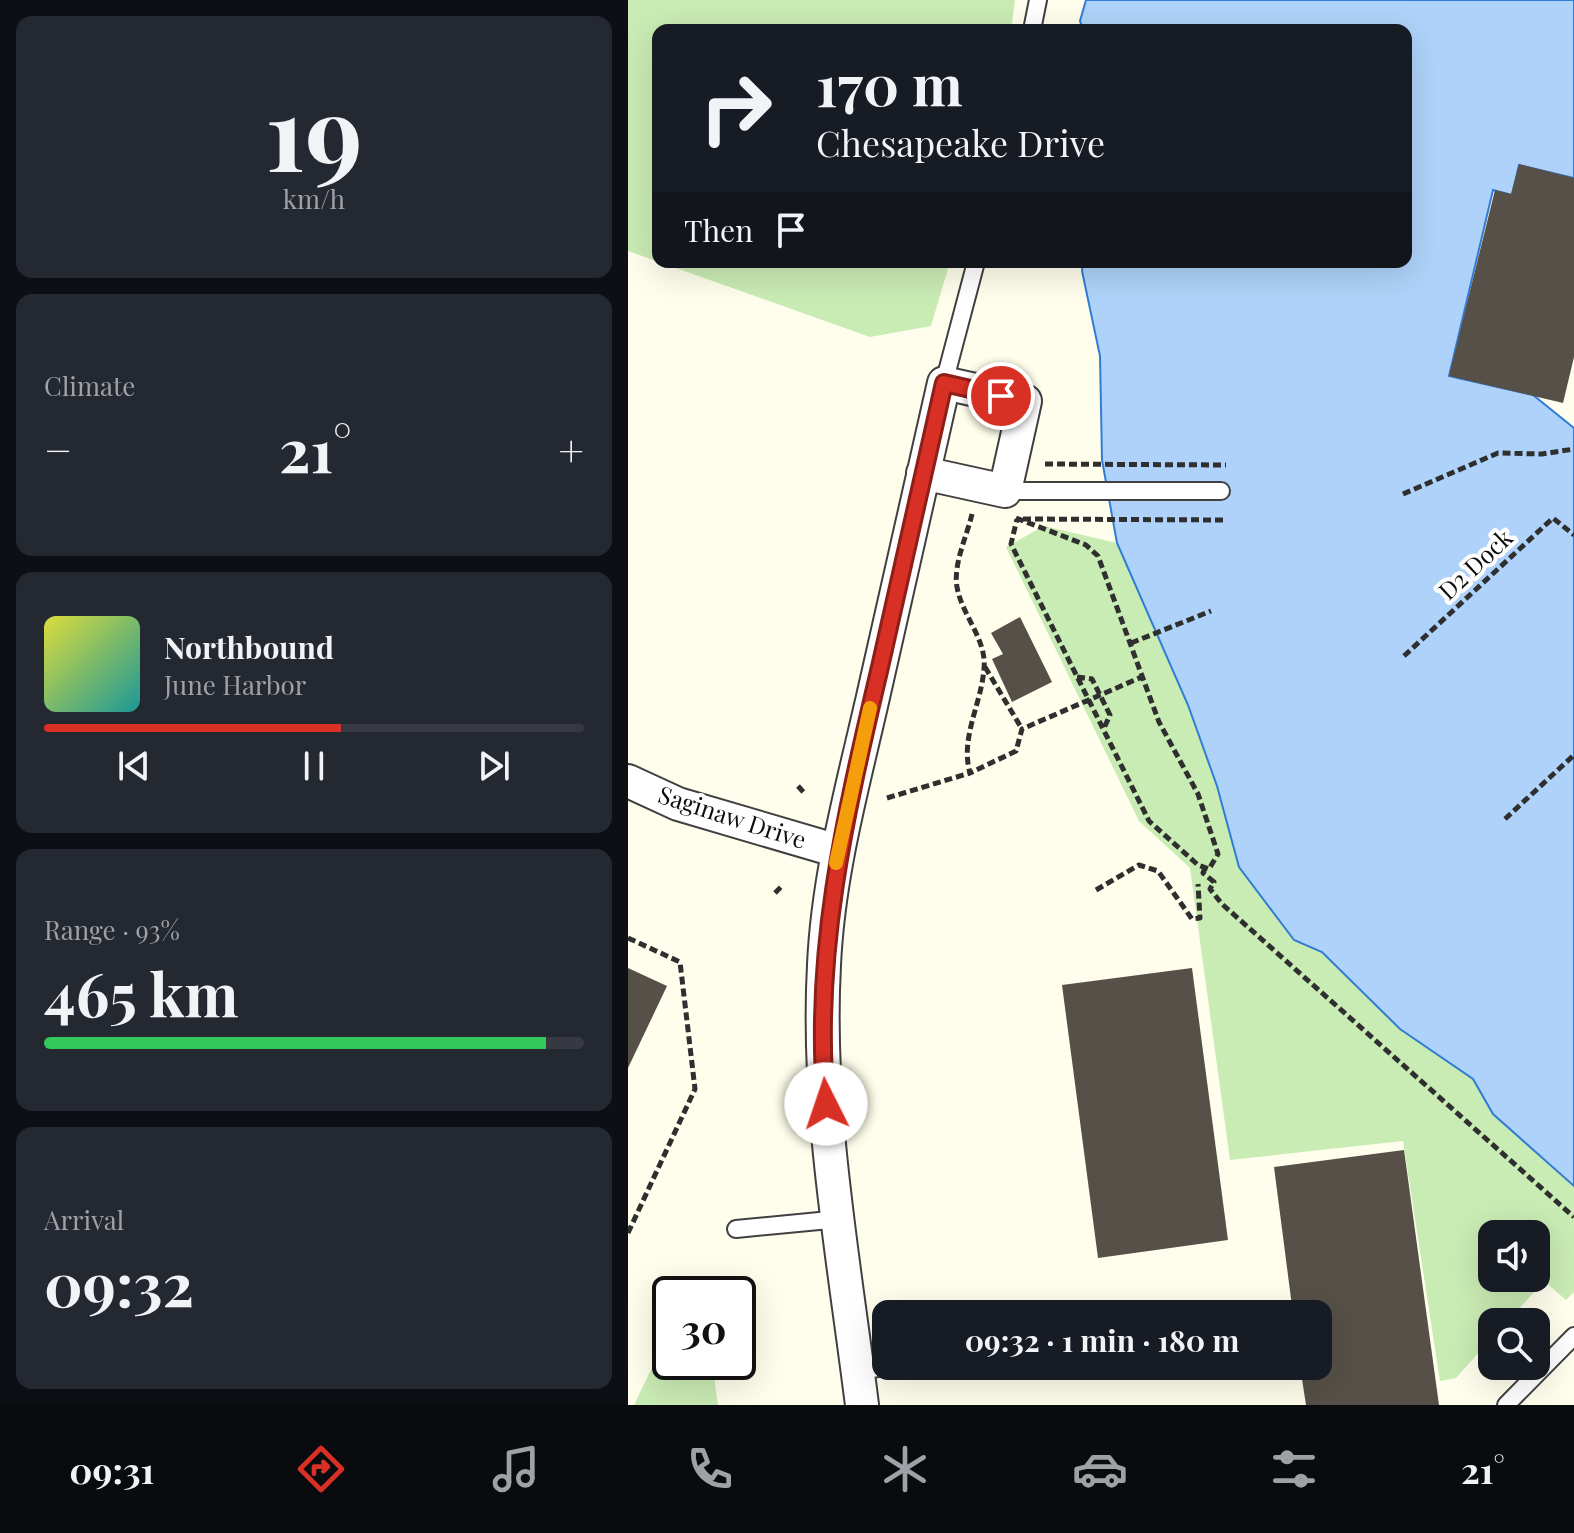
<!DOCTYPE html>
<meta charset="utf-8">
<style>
body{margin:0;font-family:"Playfair Display",serif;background:#242831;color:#f1f3f6;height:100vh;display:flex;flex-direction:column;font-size:30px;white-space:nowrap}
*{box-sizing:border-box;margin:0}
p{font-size:26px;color:#9ea1a6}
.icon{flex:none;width:44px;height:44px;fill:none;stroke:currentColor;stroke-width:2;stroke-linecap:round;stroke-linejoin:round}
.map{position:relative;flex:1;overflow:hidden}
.details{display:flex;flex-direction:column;gap:16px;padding:16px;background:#0d0f14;width:628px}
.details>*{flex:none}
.guide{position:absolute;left:24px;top:24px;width:760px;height:244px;border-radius:16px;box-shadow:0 8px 32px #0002;background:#171b24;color:#f1f3f6;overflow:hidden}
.fabs{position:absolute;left:850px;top:1220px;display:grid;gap:16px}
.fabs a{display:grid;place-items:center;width:72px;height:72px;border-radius:16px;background:#171b24;box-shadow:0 8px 32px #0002;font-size:40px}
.speed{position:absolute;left:24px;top:1276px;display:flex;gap:16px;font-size:40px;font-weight:700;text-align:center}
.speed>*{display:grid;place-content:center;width:104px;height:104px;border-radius:50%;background:#171b24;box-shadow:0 8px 32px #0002;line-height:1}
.speed .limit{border:4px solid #111;border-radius:12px;background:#fff;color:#111}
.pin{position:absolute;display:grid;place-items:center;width:68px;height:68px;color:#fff;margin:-34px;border:4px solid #fff;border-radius:50%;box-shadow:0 2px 8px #0007}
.me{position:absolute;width:88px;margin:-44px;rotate:356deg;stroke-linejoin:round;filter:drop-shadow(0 0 6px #0008)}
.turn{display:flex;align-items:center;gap:28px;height:168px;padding:0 32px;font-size:36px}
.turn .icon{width:104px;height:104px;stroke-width:2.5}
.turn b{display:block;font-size:56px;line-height:68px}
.then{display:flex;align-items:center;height:76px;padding:0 32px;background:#0003;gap:16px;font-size:30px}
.big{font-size:60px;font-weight:700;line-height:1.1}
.details .tile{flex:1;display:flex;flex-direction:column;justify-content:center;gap:12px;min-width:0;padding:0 28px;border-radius:16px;background:#242831}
.details .dial{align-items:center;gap:0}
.dial b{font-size:104px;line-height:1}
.song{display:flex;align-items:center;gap:24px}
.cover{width:96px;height:96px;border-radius:12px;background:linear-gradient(135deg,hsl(60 70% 55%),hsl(180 70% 35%))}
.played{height:8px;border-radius:4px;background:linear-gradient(90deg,#d93025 55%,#363941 55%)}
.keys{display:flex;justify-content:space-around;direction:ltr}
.heat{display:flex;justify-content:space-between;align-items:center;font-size:44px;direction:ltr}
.charge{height:12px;border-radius:6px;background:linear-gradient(90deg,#34c759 93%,#363941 0)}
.trip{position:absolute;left:244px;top:1300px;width:460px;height:80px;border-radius:16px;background:#171b24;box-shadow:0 8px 32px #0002;font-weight:700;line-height:80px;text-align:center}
.menu{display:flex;height:128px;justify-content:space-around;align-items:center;background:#090b0e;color:#9ea1a6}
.menu .icon{width:56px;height:56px}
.menu .on{color:#d93025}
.menu b{font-size:36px;color:#f1f3f6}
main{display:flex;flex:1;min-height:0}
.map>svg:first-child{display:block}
.green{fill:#c9ebb4;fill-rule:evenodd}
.water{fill:#aed2f9;stroke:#317cd4;stroke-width:2}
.building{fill:#565048}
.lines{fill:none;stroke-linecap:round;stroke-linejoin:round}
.service-casing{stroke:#404040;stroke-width:20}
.minor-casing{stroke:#404040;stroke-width:36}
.path{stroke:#2f2f2f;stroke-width:5;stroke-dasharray:8 4;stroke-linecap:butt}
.service{stroke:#fff;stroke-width:16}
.minor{stroke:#fff;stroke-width:32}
.route-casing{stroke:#8d1f18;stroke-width:20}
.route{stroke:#d93025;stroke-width:14}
.slow{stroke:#f59e0b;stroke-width:14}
.labels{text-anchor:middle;stroke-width:8;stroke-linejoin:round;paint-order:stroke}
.street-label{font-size:24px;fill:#0d0d0d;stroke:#fff}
</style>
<main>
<section class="details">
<div class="tile dial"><b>19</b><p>km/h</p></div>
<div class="tile"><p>Climate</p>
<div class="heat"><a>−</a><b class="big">21°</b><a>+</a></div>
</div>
<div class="tile">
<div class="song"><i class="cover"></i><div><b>Northbound</b><p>June Harbor</p></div></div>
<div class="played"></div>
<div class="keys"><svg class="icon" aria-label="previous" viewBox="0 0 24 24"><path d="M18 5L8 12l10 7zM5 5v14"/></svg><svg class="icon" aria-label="pause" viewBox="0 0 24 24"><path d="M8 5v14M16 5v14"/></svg><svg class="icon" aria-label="next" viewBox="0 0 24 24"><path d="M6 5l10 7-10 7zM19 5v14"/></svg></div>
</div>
<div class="tile"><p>Range · 93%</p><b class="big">465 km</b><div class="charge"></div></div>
<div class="tile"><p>Arrival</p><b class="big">09:32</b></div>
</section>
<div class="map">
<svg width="946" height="1405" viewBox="0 0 946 1405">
<rect width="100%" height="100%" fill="#fffeec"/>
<!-- green -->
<path class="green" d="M0,0H387L383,30H30V262H322L303,326L242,337L0,251Z
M416,526L489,543L560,705L589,786L611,867L666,940L694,952L772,1029L845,1079L865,1115L946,1186V1292L938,1300L916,1281L879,1322H864V1338L828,1378L812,1381L775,1141L602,1160L562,868L511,821L378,547ZM864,1234H908V1278H864Z
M42,1330V1362H84L90,1405H6Z"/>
<!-- water -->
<path class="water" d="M458,0H946V178L891,165L884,195L865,190L821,376L905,395L946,428V1186L865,1114L845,1079L772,1029L694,952L666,940L611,867L589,786L560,705L489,543L474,460L472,356L454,271L455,262H778V30H455L452,21Z"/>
<!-- building -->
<path class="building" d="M891,164L946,178V357L935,403L821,376L867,190L883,194Z
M392,617L424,682L384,702L364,659L375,654L363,633Z
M0,968L39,986L0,1068Z
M564,968L600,1240L470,1258L434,985Z
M776,1150L811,1405H678L672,1366H690V1314H665L646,1167Z"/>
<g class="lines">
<!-- service casing -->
<g class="service-casing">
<path id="service" d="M404,30L410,0
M316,383L348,262
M377,491H593
M108,1229L212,1219
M606,1366H607
M230,1371L263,1366
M878,1405L946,1336"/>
</g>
<!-- minor casing -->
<g class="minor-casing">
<path id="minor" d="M0,781L50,804L210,851
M234,1405C216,1260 188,1111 196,965C200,874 225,785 245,697C269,592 292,487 316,383L397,401L377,491L295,473"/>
</g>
<!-- path -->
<path class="path" d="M417,464L598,465
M775,494L870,453L914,454L946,449
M344,514C339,536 325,564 329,587C334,616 359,639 356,669C353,705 332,738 342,773L388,751L394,729L516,676
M388,518L458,545L470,556L531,722L570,794L590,854L581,869L570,865L521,821L383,544L389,519
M395,519L598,520
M503,643L583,611
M776,656L925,518L946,535
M357,667L394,729
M449,677L464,679L482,715L475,730
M170,786L178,795
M259,798L342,773
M877,819L946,755
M577,868L575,873L586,882L582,889L594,904L946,1217
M468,890L511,865L530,871L564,919L572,918L570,884
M147,893L154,886
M0,938L52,962L67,1089L0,1233"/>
<!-- service -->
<use href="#service" class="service"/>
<!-- minor -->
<use href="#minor" class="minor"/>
</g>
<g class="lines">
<!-- route casing -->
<g class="route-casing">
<path id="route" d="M198,1104C184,954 218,812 252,667C274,573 294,478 316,383L373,396"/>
</g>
<!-- route -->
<use href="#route" class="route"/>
<!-- slow -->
<path class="slow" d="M208,863L242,708"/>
</g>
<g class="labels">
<!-- street labels -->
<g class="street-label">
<text transform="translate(848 565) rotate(-43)" y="8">D2 Dock</text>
<text transform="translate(104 818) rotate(18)" y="8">Saginaw Drive</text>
</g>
</g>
</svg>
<div class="fabs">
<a><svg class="icon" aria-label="sound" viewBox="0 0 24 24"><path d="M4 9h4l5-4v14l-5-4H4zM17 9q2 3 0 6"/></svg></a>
<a><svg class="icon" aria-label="search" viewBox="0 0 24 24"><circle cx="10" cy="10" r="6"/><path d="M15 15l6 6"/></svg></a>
</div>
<div class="speed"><div class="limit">30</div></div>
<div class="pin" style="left:373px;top:396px;background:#d93025"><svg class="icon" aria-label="arrive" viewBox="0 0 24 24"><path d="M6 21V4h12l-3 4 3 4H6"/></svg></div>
<svg class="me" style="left:198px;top:1104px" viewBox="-20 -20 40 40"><circle r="19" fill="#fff"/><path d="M0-13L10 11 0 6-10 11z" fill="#d93025"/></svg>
<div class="trip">09:32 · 1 min · 180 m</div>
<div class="guide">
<div class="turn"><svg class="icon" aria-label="right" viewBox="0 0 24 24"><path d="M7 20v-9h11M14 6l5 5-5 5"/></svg><div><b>170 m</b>Chesapeake Drive</div></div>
<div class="then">Then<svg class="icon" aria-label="arrive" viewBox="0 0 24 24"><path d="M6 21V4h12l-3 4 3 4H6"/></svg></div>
</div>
</div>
</main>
<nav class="menu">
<b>09:31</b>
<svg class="icon on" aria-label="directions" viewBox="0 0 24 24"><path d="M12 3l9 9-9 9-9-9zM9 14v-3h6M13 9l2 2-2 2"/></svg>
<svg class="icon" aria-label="music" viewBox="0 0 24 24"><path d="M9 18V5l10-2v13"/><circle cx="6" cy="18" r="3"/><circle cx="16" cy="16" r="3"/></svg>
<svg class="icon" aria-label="phone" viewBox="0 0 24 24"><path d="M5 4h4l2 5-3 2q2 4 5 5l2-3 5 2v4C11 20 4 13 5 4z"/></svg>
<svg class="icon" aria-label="climate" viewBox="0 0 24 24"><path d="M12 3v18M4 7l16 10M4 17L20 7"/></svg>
<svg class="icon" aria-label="car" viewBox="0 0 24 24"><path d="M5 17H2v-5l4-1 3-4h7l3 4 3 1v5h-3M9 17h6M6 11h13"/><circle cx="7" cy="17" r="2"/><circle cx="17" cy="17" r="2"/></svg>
<svg class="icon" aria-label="filters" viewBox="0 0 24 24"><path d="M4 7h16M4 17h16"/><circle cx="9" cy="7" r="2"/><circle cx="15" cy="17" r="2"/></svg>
<b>21°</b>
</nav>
